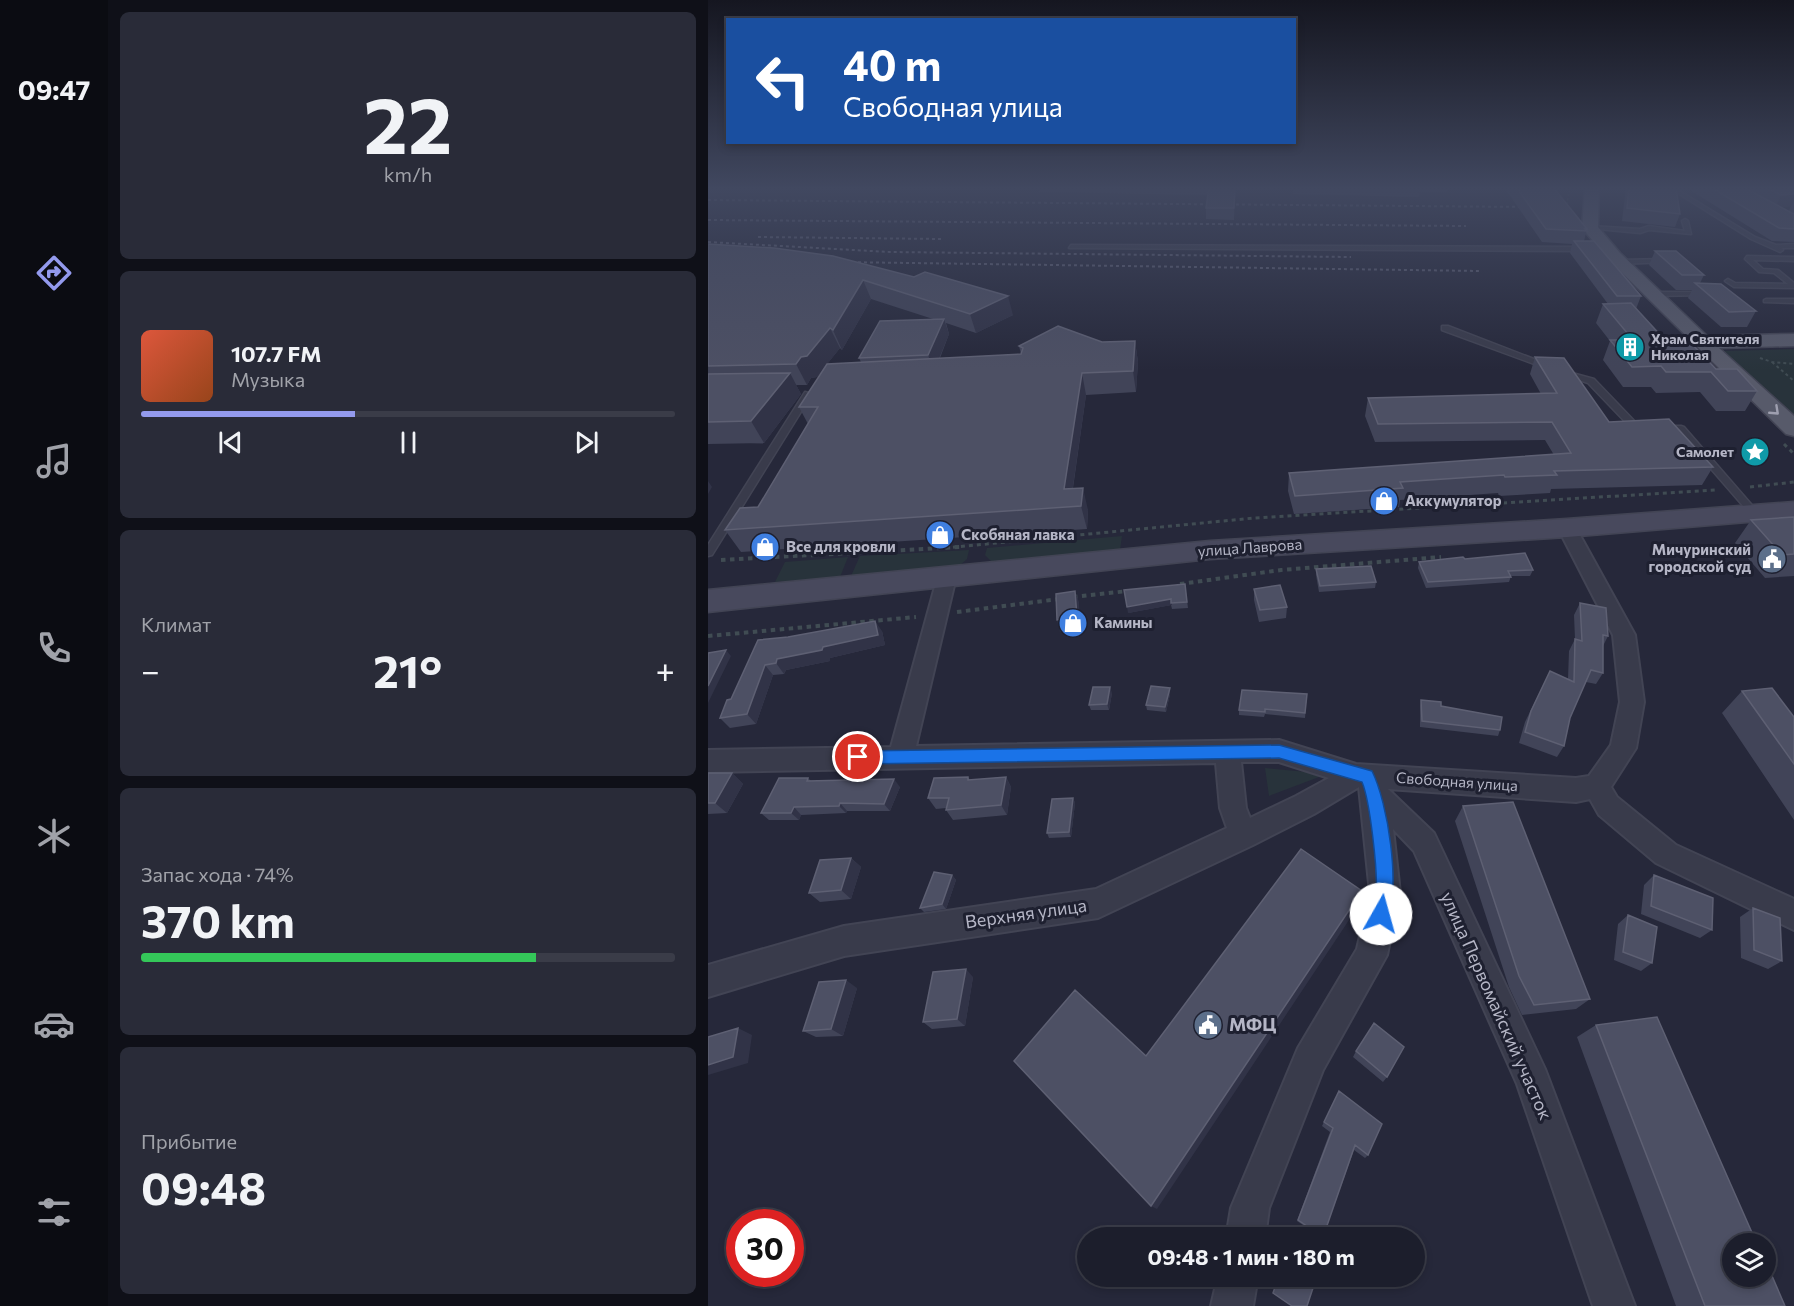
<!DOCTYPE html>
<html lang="ru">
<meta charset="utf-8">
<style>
body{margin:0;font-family:Commissioner,sans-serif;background:#292b38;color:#f1f3f6;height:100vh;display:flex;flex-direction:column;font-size:22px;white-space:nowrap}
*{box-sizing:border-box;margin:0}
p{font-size:20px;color:#a0a2a9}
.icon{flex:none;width:33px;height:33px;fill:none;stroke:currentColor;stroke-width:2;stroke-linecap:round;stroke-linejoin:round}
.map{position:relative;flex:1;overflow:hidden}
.drawer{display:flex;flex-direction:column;gap:12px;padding:12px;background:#0f1018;width:600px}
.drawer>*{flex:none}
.banner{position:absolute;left:18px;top:18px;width:570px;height:126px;border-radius:0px;box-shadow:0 3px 9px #0003,0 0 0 2px #3a3c48;background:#1a4fa0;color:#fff;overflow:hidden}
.buttons{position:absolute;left:1014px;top:1233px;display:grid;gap:12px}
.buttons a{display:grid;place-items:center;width:54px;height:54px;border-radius:50%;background:#1c1e2c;box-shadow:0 3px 9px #0003,0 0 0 2px #3a3c48;font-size:30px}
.speed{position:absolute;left:18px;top:1209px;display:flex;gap:12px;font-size:30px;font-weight:700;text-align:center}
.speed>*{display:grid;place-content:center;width:78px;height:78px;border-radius:50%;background:#1c1e2c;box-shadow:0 3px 9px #0003,0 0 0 2px #3a3c48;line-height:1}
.speed .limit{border:9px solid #d22;background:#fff;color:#111}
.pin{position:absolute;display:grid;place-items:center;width:51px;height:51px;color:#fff;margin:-26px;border:3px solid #fff;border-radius:50%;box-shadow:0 2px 6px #0007}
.me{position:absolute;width:66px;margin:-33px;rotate:7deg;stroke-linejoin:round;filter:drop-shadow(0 0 4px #0008)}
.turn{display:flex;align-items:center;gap:21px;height:126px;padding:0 18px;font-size:27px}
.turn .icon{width:78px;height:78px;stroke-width:2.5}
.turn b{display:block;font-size:42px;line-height:51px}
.big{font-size:45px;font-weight:700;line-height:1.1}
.drawer .tile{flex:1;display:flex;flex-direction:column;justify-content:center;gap:9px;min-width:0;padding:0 21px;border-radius:9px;background:#292b38}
.drawer .dial{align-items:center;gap:0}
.dial b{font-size:78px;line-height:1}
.song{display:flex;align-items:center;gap:18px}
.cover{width:72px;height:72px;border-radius:9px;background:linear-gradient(135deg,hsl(10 70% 55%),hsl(20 70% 35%))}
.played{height:6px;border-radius:3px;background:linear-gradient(90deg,#939aed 40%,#3a3c48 40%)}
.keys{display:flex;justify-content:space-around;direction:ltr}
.heat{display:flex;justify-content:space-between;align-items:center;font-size:33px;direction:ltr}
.charge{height:9px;border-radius:4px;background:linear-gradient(90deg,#34c759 74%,#3a3c48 0)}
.trip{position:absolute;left:369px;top:1227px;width:348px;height:60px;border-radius:30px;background:#1c1e2c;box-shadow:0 3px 9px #0003,0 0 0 2px #3a3c48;font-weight:700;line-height:60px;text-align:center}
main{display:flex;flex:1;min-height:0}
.tabs{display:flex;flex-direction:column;width:108px;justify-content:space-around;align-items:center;background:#0b0c12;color:#a0a2a9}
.tabs .icon{width:42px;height:42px}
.tabs .active{color:#939aed}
.tabs b{font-size:27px;color:#f1f3f6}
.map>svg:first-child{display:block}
.green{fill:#28333b}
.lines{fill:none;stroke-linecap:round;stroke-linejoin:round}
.lane-casing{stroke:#424454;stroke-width:3}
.street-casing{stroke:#424454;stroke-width:4}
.secondary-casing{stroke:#424454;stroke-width:3}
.primary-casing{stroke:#424454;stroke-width:3}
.path-far3{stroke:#404c53;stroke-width:1.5;stroke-dasharray:2 2;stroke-linecap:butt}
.path-far2{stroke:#404c53;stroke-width:2;stroke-dasharray:3 3;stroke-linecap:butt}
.path-far1{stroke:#404c53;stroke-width:3;stroke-dasharray:4 4;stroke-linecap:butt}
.path{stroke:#404c53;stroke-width:4;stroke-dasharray:4.5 4.5;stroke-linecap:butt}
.lane{fill:#393b4b;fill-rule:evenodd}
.street{fill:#393b4b;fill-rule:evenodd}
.secondary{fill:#48495d;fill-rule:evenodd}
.primary{fill:#575a6a;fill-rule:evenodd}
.rail{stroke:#5c5e71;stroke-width:2;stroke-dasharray:3 3;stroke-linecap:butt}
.wall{fill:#414458;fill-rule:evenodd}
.shaded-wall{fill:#313347}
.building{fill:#4d5064;stroke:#5e6073;stroke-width:1.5}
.oneway{stroke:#9e9faf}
.route{fill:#1a73e8;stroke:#114b97;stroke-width:1.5}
.labels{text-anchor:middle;stroke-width:6;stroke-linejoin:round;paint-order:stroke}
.far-poi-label{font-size:14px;font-weight:bold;fill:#b5b6c6;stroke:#1e2030;text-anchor:start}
.poi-label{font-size:15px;font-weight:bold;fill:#b5b6c6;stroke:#1e2030;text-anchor:start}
.street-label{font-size:15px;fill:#b5b6c6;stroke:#1e2030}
.near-street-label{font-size:18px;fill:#b5b6c6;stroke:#1e2030}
.near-poi-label{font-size:18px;font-weight:bold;fill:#b5b6c6;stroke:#1e2030;text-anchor:start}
</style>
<main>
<nav class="tabs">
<b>09:47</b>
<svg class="icon active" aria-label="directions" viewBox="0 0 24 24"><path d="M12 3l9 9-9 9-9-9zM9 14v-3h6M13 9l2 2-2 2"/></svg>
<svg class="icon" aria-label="music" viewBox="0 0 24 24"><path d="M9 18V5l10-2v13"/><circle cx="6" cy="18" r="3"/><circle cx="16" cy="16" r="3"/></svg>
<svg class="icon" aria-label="phone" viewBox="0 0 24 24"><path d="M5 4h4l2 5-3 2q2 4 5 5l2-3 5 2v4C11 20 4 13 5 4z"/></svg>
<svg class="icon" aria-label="climate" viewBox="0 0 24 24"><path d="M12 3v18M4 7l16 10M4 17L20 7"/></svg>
<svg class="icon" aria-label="car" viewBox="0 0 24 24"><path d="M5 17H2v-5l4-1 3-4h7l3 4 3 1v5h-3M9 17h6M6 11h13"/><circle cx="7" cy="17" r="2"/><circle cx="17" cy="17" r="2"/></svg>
<svg class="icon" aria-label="filters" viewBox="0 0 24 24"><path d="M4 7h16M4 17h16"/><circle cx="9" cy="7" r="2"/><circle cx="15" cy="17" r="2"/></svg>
</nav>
<section class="drawer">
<div class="tile dial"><b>22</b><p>km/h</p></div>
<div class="tile">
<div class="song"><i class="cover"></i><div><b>107.7 FM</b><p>Музыка</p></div></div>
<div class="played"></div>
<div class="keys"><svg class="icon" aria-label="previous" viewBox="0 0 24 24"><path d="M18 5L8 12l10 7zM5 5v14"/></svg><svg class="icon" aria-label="pause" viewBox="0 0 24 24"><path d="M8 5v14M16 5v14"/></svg><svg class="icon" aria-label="next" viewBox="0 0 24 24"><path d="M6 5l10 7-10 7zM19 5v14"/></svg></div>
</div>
<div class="tile"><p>Климат</p>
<div class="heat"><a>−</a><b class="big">21°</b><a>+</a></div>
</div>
<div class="tile"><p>Запас хода · 74%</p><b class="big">370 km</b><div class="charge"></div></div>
<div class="tile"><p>Прибытие</p><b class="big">09:48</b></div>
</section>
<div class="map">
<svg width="1086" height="1306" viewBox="0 0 1086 1306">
<rect width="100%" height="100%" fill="#26283a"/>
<!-- green -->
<path class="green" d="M1086,349V417L1013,351Z
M414,536L412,550L285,563L277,555L279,548Z
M261,550L259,559L250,567L143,576L152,556Z
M140,557L132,577L67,582L77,562Z
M557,768L619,774L561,796Z"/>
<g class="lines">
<!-- lane casing -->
<g class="lane-casing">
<path id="lane" d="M960,187H965L1047,237L1068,245L1086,244V248H1074L1075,250L1072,252L1043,239Z
M977,219L980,221L983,234L941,230L932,233L879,228L882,226L932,229L941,226L977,231L974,221Z
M363,245L878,247L881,249L878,251L361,248Z
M1039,256L1086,257V261L1045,260L1055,269L1070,270L1086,283V288L1026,287L1017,281L1020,279L1027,283L1080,284L1066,273L1051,272L1037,259Z
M959,259L961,262L912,264L909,262L912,260Z
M997,292L999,293V295L945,296L942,294L945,292Z
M1058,299H1086V303L1056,302V300Z
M734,326H740L844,366L837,368L734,330Z
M853,370L886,379L932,427L936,428V432H927L880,383L853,374Z
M97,392L104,394L4,555L0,556V545Z
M973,426L976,427L1049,511V515H1043L971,432H957L953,429L957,426Z"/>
</g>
<!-- street casing -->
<g class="street-casing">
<path id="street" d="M859,522L866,524L868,528L927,635L936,702L928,748L903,787L909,797L968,845L1086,899V930L948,863L891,815L882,799L868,802L680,789L726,833L837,1069L927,1306H885L809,1084L706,851L685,829L692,893L679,955L615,1070L561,1208L557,1238H518L523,1208L590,1048L649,949L662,893L651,787L606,814L545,845L390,918L136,956L0,997V965L136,926L388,889L519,828L512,808L508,763L0,772V750L183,747L231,572L238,570L245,572L248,577L208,746L571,740L648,764L868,778L881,776L903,745L912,702L905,635L850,528L852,524ZM533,762H571L621,778L588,796L542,818L538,808Z
M510,1276H550L545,1306H503Z"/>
</g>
<!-- secondary casing -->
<g class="secondary-casing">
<path id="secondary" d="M1086,502V518L859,537L502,559L0,612V590L502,541L859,519Z"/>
</g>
<!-- primary casing -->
<g class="primary-casing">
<path id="primary" d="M877,187H891L890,227L912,253L999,336L1086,334V346L1011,348L1086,416V436L1078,434L900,259L874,228Z"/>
</g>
<!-- path-far3 -->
<path class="path-far3" d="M735,188L802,189
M858,208L862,187"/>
<!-- path-far2 -->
<path class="path-far2" d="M1052,358L1064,362L1086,364
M1064,362L1086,381"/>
<!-- path-far1 -->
<path class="path-far1" d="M1076,444L1086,454
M1042,487L1086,482
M237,548L546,518L1008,490"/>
<!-- path -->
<path class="path" d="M13,560L253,547
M472,584L573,570L733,557
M365,597L420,591
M249,612L351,599
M0,636L208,617"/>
<!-- lane -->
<use href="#lane" class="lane"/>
<!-- street -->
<use href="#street" class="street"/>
<!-- secondary -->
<use href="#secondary" class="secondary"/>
<!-- primary -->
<use href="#primary" class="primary"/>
<!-- rail -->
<path class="rail" d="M0,200L822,207
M0,220L758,226
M50,237L233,239
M0,242L182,252L643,257
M132,262L771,271"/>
</g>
<!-- wall -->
<path class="wall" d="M330,187H527L526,220L498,219V208L500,195L331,192Z
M585,187H740L739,192H712L711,197L585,194Z
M796,187H845L879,229L876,241L933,296L928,309L956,339L1008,369L1049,391L1037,411H1008L992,392L948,393L943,387H915L895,360L902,341L888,323L895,304H900L862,253L864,244L834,242Z
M918,187H968L972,214L967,227L914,221Z
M977,187H1077L1086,191V242L1064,241ZM1083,206L1081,211L1073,207Z
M0,244L66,248L305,315L268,333L238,323L241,334L232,358L313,354L311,346L427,341L430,362L428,392L378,395L365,488L380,510L379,529L33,552L17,530L50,507L100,424L91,407L117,367L109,377L103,378L99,385H88L93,394L56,443L0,444ZM163,299L225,319L151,358L153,362L119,364L132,348L134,350Z
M947,251L996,275L992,283L1048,311L1039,327H1013L980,298L984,290H968L941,265Z
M827,357L901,422L1005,467L994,485L843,489L842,493L791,496L790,493L692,500L691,507L586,514L580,491L581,473L846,455L837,440L667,442L657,416L660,398L833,394L822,374Z
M1086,517V576L1057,578L1027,543L1043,520Z
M757,559L825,570L822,576H803L801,582L718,588L710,568L711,562Z
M608,569L668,582L667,588L611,592L608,575Z
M477,584L480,608L464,609L463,605L420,613Z
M546,589L579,607L578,618L551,622L546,600Z
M872,603L900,636L895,646V673L888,684L878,682L862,718L856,746L849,757L811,743L817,722L836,683L860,679L861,651L867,639L866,615Z
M174,631L177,645L122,658V661L78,670L76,674L65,675L48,724L22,728L12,718L23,699L50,640Z
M462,688V694L458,712L439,710L438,705Z
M1034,691L1086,717V820L1014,713Z
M404,693L401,710H383L381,705Z
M599,694L597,718L557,714L556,717L531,715V710Z
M713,700L733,706L792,730L790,736L712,727V706Z
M0,773H24L35,784L19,813L0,814Z
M260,777L262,780L298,777L303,787L299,815L245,820L238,810V808L228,809L220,798Z
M100,778L103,781L192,787L182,811H139L138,813L93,815L91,820H61L53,813Z
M365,798L367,803L363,837L341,838L339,833Z
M755,806L882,999L868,1009L814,1015L801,987L747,821Z
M143,858L153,867L143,899L112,902L101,893Z
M244,875L248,880L238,909L216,912L212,908Z
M946,875L1004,930L992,938L933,914L936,885Z
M1045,908L1074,961L1060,969L1033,958L1032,917Z
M920,915L944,963L933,971L906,960L910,924Z
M265,977L257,1026L224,1029L215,1022Z
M149,988L135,1036L108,1037L95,1031Z
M888,1025L1077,1306H968L869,1037Z
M648,1051L679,1077L675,1082L645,1057Z
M631,1091L660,1155L657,1158L646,1150L615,1237H613L589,1221L622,1132L614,1126Z"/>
<!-- shaded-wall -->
<path class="shaded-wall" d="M1086,194V202L1083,206L1067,208L1073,195Z
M155,280L163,299L134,350L125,330Z
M300,296L305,315L268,333L262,314Z
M236,319L241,334L226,371L220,355Z
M122,328L132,348L109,377L103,378L99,385L88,364L93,357Z
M427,341L430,362L428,392L425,371Z
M82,373L93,394L56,443L43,421Z
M374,373L378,395L362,507L356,489Z
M0,481L4,487L0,494Z
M375,488L380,510L379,529L373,506Z
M367,591L371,602L372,629L352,632L349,620Z
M463,599L464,605L420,613L419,607Z
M167,621L174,631L177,645L122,658V661L78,670L76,674L68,663L69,659L115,647Z
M18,650L23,656L0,703V686Z
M57,665L65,675L48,724L39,714Z
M402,687L404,693L401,710L399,704Z
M462,688V694L458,712L457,707Z
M24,773L35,784L19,813L7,803Z
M298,777L303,787L299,815L293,805Z
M186,779L192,787L182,811L176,804Z
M365,798L367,803L363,837L361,832Z
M132,803L139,811L138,813L131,806Z
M86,807L93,815L91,820L83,813Z
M143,858L153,867L143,899L133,890Z
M244,875L248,880L238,909L234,904Z
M654,891L649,908L449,1209L443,1206Z
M258,969L265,977L257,1026L249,1019Z
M138,980L149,988L135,1036L123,1029Z
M30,1028L44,1035L40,1063L0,1075V1065Z"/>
<!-- building -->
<path class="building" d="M501,187H527L526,208H498Z
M808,187H845L879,229H877L879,231L838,229Z
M921,187H968L972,214L919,208Z
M1002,187H1035L1086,214V229L1071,228Z
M1056,187H1077L1086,191V194L1073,195Z
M866,241H886L933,296H909Z
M0,244L66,248L125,256L206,277L217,272L300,296L262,314L155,280L125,330L122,328L99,356L93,357L88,364L0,366Z
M947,251H968L996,275H974Z
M987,283L1013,284L1048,311L1021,312Z
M923,303L956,339H979L1008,369H1029L1049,391H1020L1003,372H958L953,366L924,367L902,340H925L895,304Z
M236,319L220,355L151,358L172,321Z
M350,326L394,342L427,341L425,371L374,373L356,489L375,488L373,506L17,530L32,508L50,507L110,407H91L119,364L313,354L315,348L311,346Z
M827,357L856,358L901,422L961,419L1005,467L846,471L849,475L797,477L796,475L692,482L695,488L587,496L581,473L863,453L844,422L670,424L660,398L849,393Z
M82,373L43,421L0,422V374Z
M1086,517V554L1074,555L1043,520Z
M817,553L825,570L800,571L803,577L720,582L711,562L755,557L757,559Z
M663,566L668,582L612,586L608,569Z
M477,584L479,602L463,603V599L419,607L416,590Z
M572,585L579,607L552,610L546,589Z
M367,591L369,617L349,620L348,594Z
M872,603L898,608L900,636L895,635V673L883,670L862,718L856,746L817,732L823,711L842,671L866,682L867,639L874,641Z
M167,621L170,635L115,647L114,650L69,659L68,663L57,665L39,714L12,718L19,700L23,699L50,640L80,637Z
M18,650L0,686V653Z
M443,686L462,688L457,707L438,705Z
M385,687H402L399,704L381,705Z
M1064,688L1086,717V764L1034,691Z
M534,690L599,694L597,713L557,709V712L531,710Z
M713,700L733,702V706L794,717L792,730L714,721Z
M0,773H24L7,803H0Z
M260,777V780L298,777L293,805L238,810L241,798H220L226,778Z
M71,778H100L99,781L186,779L176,804L132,803L131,806L86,807L83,813H53Z
M365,798L361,832L339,833L344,799Z
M805,802L882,999L826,1005L811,976L755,806Z
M593,849L654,891L443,1206L306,1061L367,990L438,1056Z
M143,858L133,890L101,893L112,860Z
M226,872L244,875L234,904L212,908Z
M946,875L1005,898L1004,930L943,906Z
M1045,908L1072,918L1074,961L1046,950Z
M920,915L949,927L944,963L915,952Z
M258,969L249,1019L215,1022L225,972Z
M138,980L123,1029L95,1031L111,982Z
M949,1017L1049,1244H1024V1276H1058V1262L1077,1306H997L888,1025Z
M666,1023L696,1047L679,1077L648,1051Z
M30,1028L25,1057L0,1065V1037Z
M631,1091L674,1124L660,1155L647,1145L615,1237L590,1220L625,1128L616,1122Z
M571,1276H609L599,1306H584L565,1293Z"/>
<!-- one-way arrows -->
<defs><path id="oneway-chevron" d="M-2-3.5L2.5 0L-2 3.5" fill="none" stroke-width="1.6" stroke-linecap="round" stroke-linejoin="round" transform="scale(1.5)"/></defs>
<use class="oneway" href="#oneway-chevron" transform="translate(1067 411) rotate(43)"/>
<!-- sky -->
<linearGradient id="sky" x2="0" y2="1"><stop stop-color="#151620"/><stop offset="0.51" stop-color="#414860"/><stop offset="1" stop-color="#414860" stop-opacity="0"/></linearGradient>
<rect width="1086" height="370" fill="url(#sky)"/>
<!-- route -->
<path class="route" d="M571,745L664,771C680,803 693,887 679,920L673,923L666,920C662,910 667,903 668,893C670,872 662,801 654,782L571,758L150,764L145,762L143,757L145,753L150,751Z"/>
<!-- icons -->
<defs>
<g id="building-disc" transform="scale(1.5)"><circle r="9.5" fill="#0f9aa8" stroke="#1e2030"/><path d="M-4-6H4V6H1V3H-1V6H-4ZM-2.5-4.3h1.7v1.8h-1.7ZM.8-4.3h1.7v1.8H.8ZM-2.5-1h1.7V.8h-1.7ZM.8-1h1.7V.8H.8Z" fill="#fff"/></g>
<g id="sight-disc" transform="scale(1.5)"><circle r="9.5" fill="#0f9aa8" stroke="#1e2030"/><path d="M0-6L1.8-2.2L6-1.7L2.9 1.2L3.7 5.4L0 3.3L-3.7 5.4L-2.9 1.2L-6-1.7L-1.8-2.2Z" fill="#fff"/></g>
<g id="shop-disc" transform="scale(1.5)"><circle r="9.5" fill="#3f7fe0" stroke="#1e2030"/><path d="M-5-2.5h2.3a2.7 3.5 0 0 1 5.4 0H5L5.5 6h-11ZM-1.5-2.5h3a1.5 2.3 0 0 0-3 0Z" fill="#fff"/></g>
<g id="civic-disc" transform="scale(1.5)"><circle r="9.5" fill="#5c6f8a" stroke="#1e2030"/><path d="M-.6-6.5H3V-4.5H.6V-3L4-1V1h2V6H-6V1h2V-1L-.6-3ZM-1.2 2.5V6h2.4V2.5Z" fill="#fff"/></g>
</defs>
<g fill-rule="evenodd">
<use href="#building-disc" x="922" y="347"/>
<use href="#sight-disc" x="1047" y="452"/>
<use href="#shop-disc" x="676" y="501"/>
<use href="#shop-disc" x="232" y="535"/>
<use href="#shop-disc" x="57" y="547"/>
<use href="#civic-disc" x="1064" y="559"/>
<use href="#shop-disc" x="365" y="623"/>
<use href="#civic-disc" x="500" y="1025"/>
</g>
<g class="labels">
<!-- far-poi labels -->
<g class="far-poi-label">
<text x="943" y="344">Храм Святителя<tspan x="943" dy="16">Николая</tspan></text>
<text x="1026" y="457" text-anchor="end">Самолет</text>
</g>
<!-- poi labels -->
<g class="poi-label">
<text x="697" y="506">Аккумулятор</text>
<text x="253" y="540">Скобяная лавка</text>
<text x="78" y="552">Все для кровли</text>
<text x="1043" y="555" text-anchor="end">Мичуринский<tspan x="1043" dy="17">городской суд</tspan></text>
<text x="386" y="628">Камины</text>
</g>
<!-- street labels -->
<g class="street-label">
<text transform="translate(542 548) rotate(-4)" y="5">улица Лаврова</text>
<text transform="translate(749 782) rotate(4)" y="5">Свободная улица</text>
</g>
<!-- near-street labels -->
<g class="near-street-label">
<text transform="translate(318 914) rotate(-8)" y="6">Верхняя улица</text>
<text transform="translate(788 1006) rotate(66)" y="6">улица Первомайский участок</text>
</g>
<!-- near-poi labels -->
<g class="near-poi-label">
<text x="521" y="1031">МФЦ</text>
</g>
</g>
</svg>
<div class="buttons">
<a><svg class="icon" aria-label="layers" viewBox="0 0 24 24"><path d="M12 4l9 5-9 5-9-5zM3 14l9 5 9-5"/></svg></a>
</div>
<div class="speed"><div class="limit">30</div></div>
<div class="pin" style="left:150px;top:757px;background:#d93025"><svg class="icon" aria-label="arrive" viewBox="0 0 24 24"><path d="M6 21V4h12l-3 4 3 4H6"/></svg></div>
<svg class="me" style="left:673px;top:914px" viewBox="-20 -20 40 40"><circle r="19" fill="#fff"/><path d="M0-13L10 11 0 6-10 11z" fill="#1a73e8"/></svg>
<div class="trip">09:48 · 1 мин · 180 m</div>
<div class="banner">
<div class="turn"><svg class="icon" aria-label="left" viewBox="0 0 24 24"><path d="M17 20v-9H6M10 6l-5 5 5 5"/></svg><div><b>40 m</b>Свободная улица</div></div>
</div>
</div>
</main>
